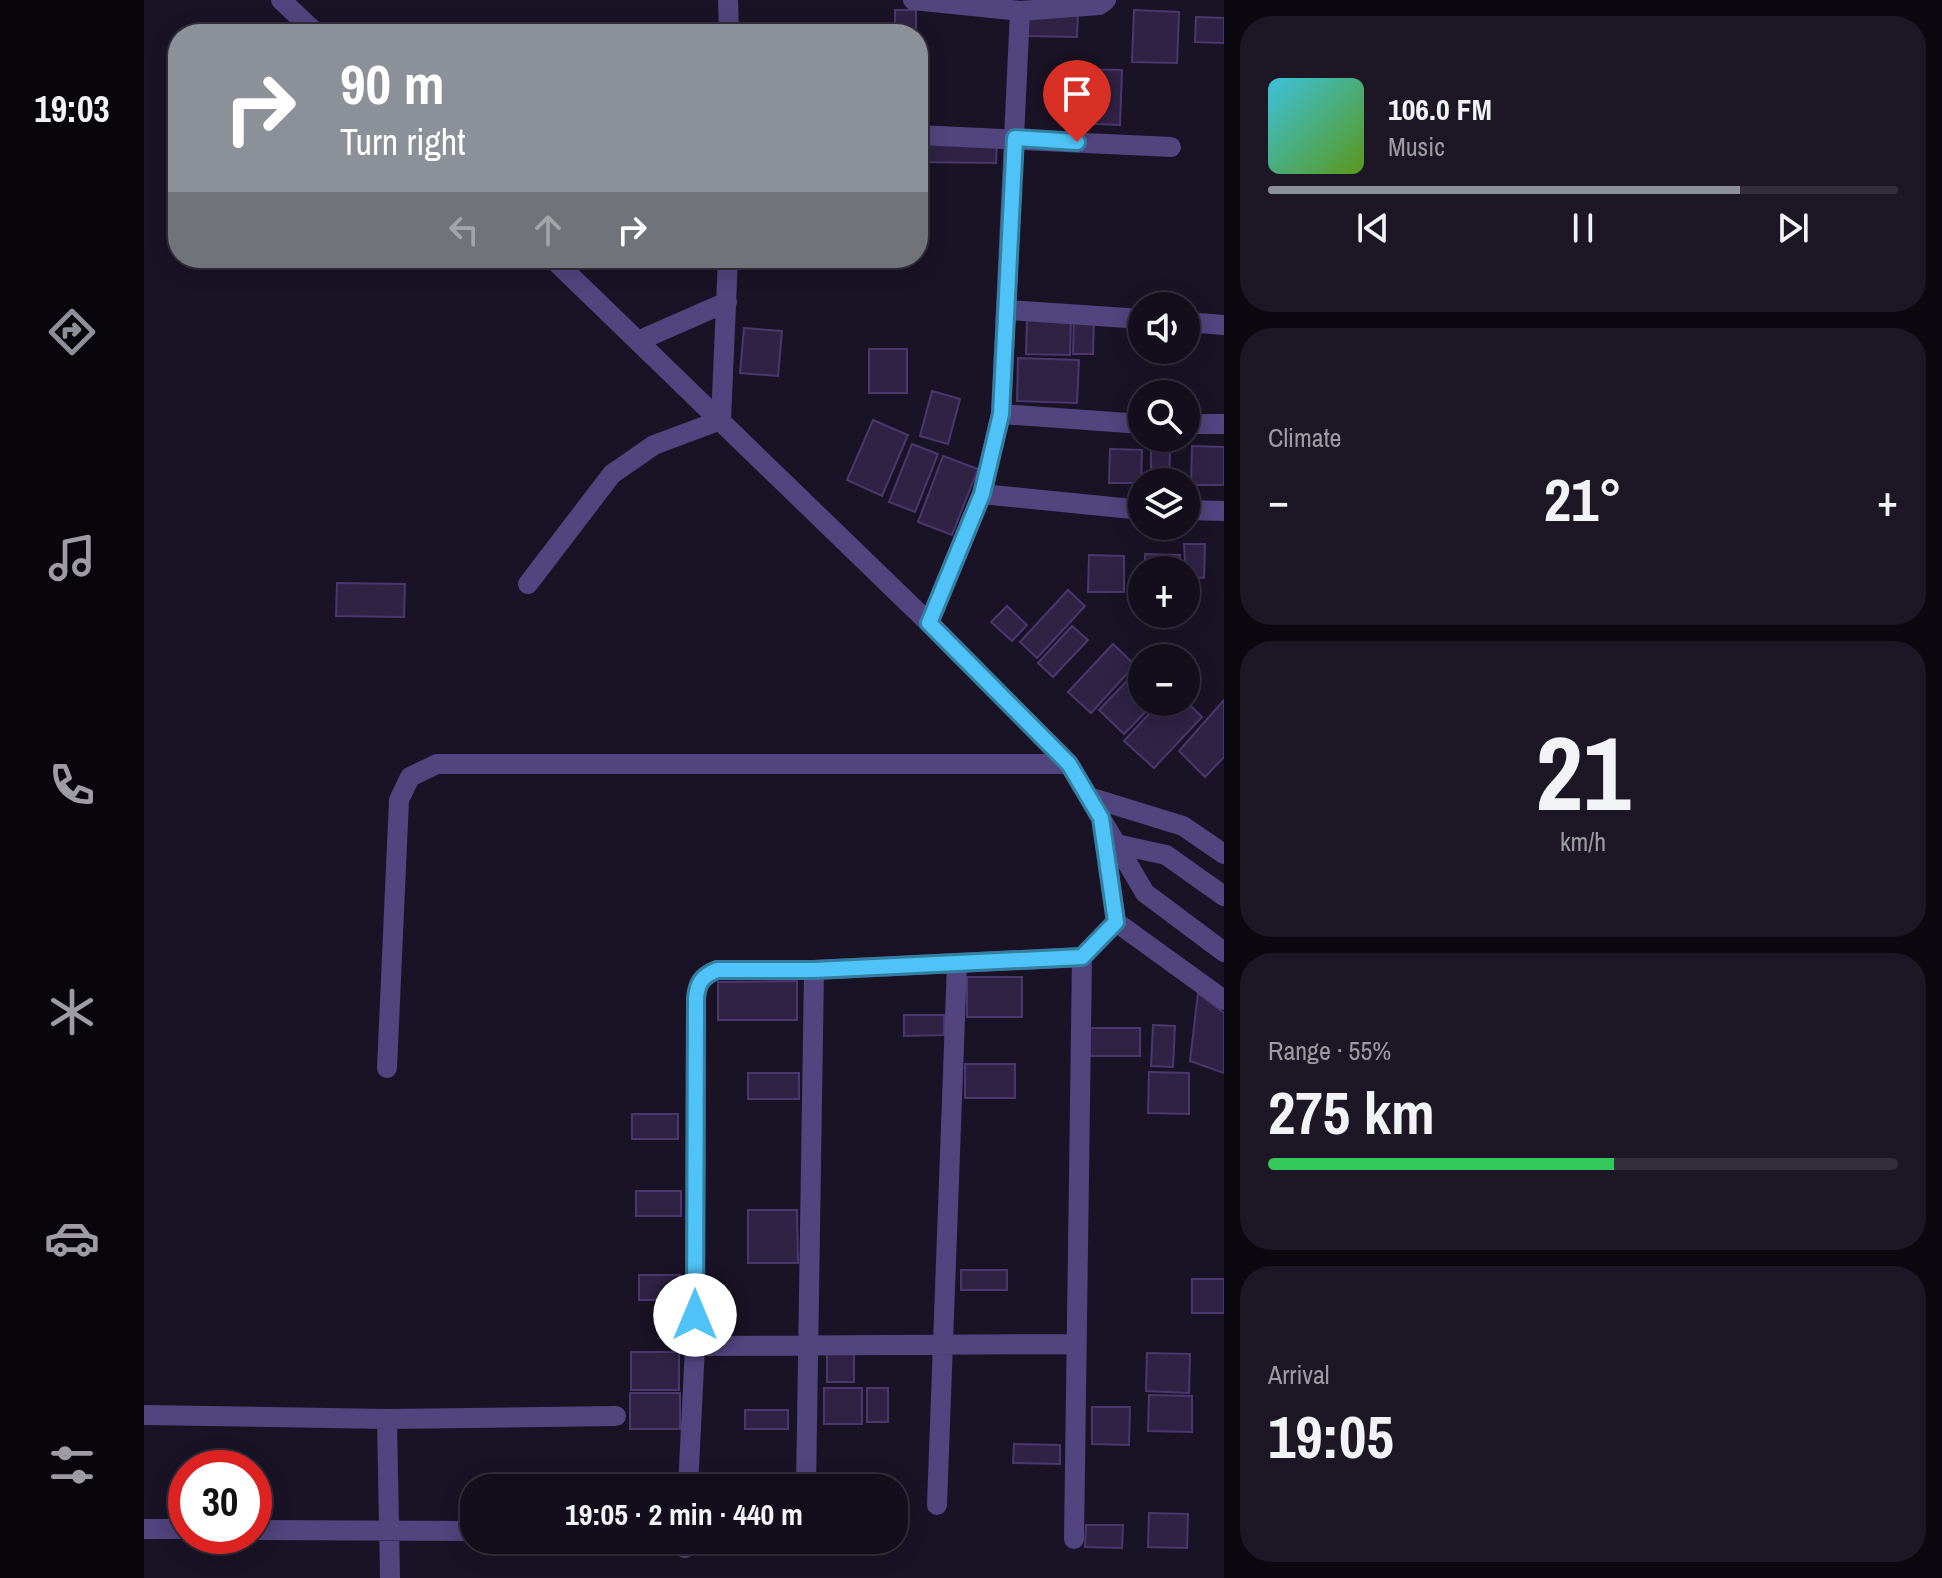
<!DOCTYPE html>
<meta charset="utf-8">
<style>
body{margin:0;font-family:"Archivo Narrow",sans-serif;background:#1d1725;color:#f1f3f6;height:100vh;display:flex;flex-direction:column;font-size:30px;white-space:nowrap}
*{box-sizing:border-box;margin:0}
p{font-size:26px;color:#9d9ca3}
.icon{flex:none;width:44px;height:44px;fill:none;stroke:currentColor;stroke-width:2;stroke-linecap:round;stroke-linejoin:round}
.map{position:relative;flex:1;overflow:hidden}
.panel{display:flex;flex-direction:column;gap:16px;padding:16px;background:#0b080f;width:718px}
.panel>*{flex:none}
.hud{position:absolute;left:24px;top:24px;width:760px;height:244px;border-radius:32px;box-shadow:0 4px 20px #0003,0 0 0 2px #332e3b;background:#8c9099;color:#fff;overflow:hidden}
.buttons{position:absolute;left:984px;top:292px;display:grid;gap:16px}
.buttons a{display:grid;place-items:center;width:72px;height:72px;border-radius:50%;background:#140e1c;box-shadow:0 4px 20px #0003,0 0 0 2px #332e3b;font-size:40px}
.speed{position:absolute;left:24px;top:1450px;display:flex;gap:16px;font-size:40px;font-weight:700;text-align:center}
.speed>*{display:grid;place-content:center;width:104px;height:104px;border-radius:50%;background:#140e1c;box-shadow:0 4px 20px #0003,0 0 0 2px #332e3b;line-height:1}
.speed .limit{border:12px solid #d22;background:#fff;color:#111}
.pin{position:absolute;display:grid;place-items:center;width:68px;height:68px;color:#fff;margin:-82px -34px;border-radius:50% 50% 50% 0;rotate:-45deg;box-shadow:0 0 8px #0007}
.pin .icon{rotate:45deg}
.me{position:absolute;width:88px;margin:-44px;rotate:0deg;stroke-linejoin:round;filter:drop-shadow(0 0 6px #0008)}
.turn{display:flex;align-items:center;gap:28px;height:168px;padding:0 40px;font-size:36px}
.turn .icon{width:104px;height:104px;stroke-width:2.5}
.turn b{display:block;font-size:56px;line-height:68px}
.lanes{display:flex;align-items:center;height:76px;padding:0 40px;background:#0003;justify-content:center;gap:40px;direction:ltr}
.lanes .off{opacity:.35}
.big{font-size:60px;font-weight:700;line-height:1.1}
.panel .card{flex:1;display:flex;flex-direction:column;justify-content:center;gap:12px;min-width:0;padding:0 28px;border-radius:32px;background:#1d1725}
.panel .dial{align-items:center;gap:0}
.dial b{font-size:104px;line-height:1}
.song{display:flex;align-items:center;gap:24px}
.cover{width:96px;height:96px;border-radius:12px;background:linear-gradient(135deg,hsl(190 70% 55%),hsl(90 70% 35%))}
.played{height:8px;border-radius:4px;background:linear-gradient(90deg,#8c9099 75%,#332e3b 75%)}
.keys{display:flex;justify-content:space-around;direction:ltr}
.heat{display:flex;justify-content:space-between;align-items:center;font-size:44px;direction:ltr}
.charge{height:12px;border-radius:6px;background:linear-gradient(90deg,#34c759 55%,#332e3b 0)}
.trip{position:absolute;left:316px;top:1474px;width:448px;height:80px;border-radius:32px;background:#140e1c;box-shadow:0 4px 20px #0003,0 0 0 2px #332e3b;font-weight:700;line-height:80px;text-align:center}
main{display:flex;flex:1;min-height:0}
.dock{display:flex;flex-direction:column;width:144px;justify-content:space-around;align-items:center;background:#08060b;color:#9d9ca3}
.dock .icon{width:56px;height:56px}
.dock .current{color:#8c9099}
.dock b{font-size:36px;color:#f1f3f6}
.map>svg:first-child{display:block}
.building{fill:#2f2245;stroke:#4b376e;stroke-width:2}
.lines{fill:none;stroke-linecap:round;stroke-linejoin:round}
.minor{stroke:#51447f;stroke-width:20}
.route-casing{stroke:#337fa1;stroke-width:20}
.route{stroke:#4fc3f7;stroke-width:14}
</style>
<main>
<nav class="dock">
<b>19:03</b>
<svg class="icon current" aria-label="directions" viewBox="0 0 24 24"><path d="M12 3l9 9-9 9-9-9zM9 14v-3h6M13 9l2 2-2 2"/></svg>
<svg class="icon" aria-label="music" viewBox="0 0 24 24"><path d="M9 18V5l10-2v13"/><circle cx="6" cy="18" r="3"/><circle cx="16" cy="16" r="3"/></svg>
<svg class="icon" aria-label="phone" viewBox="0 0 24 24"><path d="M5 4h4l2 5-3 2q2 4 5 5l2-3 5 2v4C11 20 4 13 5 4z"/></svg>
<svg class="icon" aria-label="climate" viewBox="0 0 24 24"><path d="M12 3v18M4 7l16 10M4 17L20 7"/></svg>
<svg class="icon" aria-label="car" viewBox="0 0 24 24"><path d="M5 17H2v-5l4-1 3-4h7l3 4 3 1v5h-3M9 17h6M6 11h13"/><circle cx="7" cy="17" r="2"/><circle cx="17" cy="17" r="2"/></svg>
<svg class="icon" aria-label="filters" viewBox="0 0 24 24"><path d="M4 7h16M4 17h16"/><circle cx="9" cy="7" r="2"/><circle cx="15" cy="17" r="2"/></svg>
</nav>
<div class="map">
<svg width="1080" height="1578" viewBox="0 0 1080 1578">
<rect width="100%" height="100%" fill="#1a1326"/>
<!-- building -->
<path class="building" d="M751,10H772V34H751Z
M990,10L1035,12L1033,63L988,62Z
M884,12L934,13L933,37L883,36Z
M1052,17L1080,18V43L1051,42Z
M930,69L978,70L976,125L929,123Z
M777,139L853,141L852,163L776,162Z
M930,317L950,318L949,354H929Z
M883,318L927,319L926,355L882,354Z
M600,328L638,331L634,376L596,373Z
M725,349H763V393H725Z
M874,358L935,360L933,403L873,401Z
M788,391L816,399L804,444L776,436Z
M729,420L764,435L738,496L703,480Z
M768,444L794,454L771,512L745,502Z
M1048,446L1080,447V485H1047Z
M966,449L998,450L997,483H965Z
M1007,450L1026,451L1025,482H1007Z
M799,456L834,469L808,535L774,522Z
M1040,544H1061L1060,578L1042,577Z
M1001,554L1036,555L1035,570H1001Z
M945,555L980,556V592H944Z
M193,583L261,584L260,617L192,616Z
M924,590L941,606L893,658L876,642Z
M863,606L883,625L868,641L847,622Z
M928,626L944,640L909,677L894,663Z
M969,644L991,665L947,713L924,692Z
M998,665V702H1011L980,734L955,710Z
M1080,700V757L1061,777L1035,751Z
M1042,701L1058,717L1010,768L980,741L1016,702Z
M823,977H878V1017H823Z
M653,981V1020H574V982Z
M1054,993L1080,1013V1073L1046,1061Z
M760,1015H800V1035L760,1036Z
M1009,1025L1031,1026L1029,1067L1007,1066Z
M946,1028H996V1056H946Z
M821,1064H871V1098H821Z
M1005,1072L1045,1073V1114L1004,1113Z
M604,1073H655V1099H604Z
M488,1114H534V1139H488Z
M492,1191H537V1216H492Z
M604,1210H653L654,1263H604Z
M817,1270H863V1290H817Z
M495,1275H536V1300H495Z
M1048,1279H1080V1313H1048Z
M683,1348H710V1382H683Z
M487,1352H535V1390H487Z
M1003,1353L1046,1354L1045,1393L1002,1391Z
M680,1388H718V1424H680Z
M723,1388H744V1422H723Z
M486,1393H536V1429H486Z
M1005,1395L1048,1396V1432L1004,1431Z
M948,1407H986L985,1445L948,1444Z
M601,1410H644V1429H601Z
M870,1444L916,1445V1464L869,1463Z
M1005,1513L1044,1514L1043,1548L1004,1547Z
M942,1525H979L978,1548L941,1547Z
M604,1540H634V1551H604Z"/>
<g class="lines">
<!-- minor -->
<path class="minor" d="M137,0L173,34
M584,0L585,34
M769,0L876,11L955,5L962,0
M774,135L1027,147
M408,258L785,623L925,764L1001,893L1080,952
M864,310L998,319
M1042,322L1080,325
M494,341L583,302
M857,414L998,424
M1042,424H1080
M838,494L998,510
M1042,510L1080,511
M384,584L468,474L510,445L577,420L584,258
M785,623L838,494L857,414L876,11
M945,797L1039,826L1080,854
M959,828L972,922L1080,1000
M972,844L1022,855L1080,896
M243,1068L255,800L266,777L293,764H925
M932,1344L551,1346L552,999C553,983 558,976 573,970H670L938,957
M0,1415L243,1419L472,1416
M243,1419L246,1578
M544,1488L551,1346
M662,1488L670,970
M793,1505L813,964
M0,1529H42
M110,1530L330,1531
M930,1539L938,957L972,922
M541,1548L542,1540"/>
</g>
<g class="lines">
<!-- route casing -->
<g class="route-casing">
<path id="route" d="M551,1315L552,999C553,983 558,976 573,970H670L938,957L972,922L957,818L925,764L785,623L838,494L857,414L871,138L933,142"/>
</g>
<!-- route -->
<use href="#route" class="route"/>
</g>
</svg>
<div class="buttons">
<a><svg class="icon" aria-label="sound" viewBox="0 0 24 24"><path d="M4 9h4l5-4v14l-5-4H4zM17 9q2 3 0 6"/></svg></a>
<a><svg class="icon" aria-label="search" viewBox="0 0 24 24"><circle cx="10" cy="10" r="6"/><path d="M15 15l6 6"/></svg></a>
<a><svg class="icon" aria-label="layers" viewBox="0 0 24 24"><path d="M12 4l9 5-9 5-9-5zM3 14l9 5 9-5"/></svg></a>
<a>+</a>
<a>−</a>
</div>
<div class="speed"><div class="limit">30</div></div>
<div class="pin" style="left:933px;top:142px;background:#d93025"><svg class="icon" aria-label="arrive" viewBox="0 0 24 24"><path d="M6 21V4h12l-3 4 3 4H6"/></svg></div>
<svg class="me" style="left:551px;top:1315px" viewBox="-20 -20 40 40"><circle r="19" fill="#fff"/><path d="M0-13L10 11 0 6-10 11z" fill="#4fc3f7"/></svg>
<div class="trip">19:05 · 2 min · 440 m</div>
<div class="hud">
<div class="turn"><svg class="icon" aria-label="right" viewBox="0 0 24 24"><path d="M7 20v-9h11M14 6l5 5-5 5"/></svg><div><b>90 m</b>Turn right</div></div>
<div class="lanes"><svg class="icon off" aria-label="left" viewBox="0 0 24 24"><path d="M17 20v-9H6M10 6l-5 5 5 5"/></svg><svg class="icon off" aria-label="ahead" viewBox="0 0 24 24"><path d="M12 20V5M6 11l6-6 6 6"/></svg><svg class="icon" aria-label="right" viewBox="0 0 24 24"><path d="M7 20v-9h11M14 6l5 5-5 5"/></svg></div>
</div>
</div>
<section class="panel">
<div class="card">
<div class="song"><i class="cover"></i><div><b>106.0 FM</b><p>Music</p></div></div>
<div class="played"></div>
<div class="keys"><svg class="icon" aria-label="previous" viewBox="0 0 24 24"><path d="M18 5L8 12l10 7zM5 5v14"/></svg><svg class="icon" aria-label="pause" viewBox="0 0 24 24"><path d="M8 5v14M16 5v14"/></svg><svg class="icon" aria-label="next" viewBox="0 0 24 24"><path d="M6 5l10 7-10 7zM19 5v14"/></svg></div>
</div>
<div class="card"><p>Climate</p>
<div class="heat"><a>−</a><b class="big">21°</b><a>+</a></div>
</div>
<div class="card dial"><b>21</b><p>km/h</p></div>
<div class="card"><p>Range · 55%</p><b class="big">275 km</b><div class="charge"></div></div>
<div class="card"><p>Arrival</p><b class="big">19:05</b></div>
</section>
</main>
